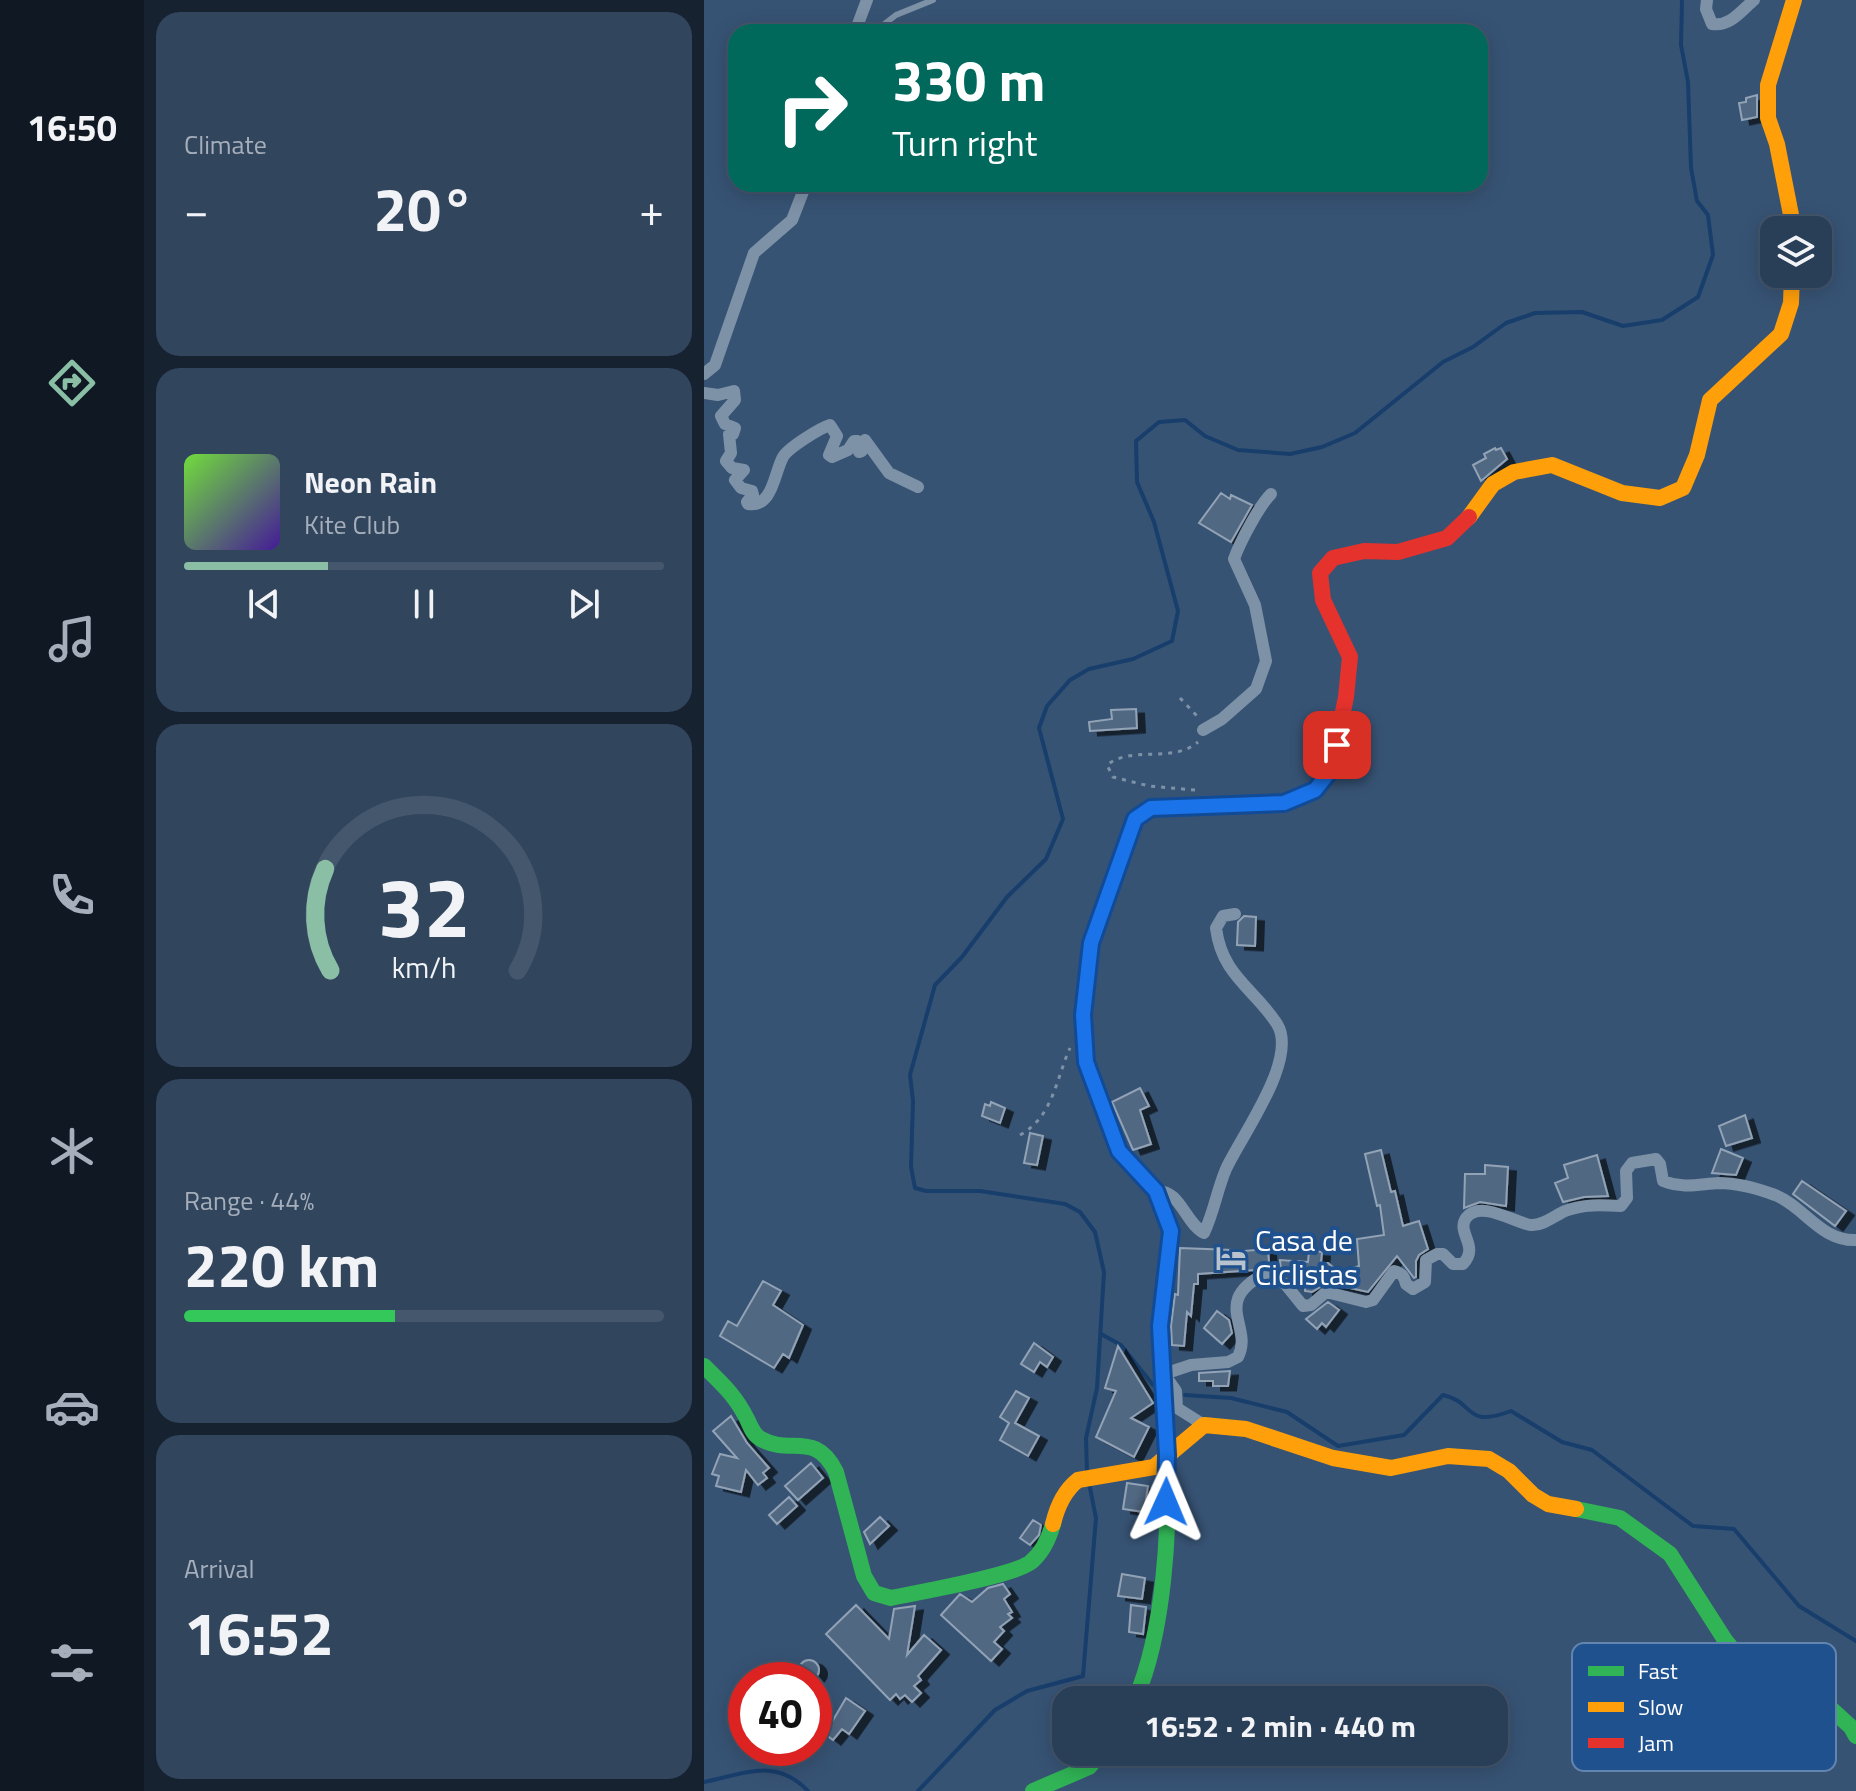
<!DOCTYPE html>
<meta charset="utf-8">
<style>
body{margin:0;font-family:"Titillium Web",sans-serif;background:#31455d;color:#f1f3f6;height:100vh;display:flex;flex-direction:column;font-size:30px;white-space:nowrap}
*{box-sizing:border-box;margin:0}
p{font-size:26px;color:#a5aeba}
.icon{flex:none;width:44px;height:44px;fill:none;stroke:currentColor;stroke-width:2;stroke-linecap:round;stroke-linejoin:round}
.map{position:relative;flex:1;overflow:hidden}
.sheet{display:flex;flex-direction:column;gap:12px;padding:12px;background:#172230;width:560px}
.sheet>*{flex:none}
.hud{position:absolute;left:24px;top:24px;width:760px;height:168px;border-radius:24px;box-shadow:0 4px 20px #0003,0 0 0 2px #45576d;background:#00695c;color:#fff;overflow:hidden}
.buttons{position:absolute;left:1056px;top:216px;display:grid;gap:16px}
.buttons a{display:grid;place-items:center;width:72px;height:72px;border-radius:16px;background:#293e57;box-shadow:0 4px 20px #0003,0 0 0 2px #45576d;font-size:40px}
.speed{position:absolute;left:24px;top:1662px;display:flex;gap:16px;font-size:40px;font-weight:700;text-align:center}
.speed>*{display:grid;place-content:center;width:104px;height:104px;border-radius:50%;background:#293e57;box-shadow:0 4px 20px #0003,0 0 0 2px #45576d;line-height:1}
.speed .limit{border:12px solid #d22;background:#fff;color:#111}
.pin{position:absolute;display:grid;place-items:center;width:68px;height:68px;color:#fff;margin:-34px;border-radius:16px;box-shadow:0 4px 12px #0006}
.me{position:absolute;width:88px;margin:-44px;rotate:1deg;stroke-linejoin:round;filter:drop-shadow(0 0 6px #0008)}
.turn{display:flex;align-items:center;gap:28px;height:168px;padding:0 32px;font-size:36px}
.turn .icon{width:104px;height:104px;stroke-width:2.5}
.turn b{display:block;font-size:56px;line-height:68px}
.big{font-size:60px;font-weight:700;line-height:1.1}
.sheet .card{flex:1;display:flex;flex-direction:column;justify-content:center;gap:12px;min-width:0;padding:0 28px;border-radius:24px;background:#31455d}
.sheet .dial{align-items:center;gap:0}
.dial svg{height:208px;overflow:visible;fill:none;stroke:#45576d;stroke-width:7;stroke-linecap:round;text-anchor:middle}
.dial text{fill:#f1f3f6;stroke:none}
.song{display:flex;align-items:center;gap:24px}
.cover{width:96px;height:96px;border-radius:12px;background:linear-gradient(135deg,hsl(100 70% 55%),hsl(260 70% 35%))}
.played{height:8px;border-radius:4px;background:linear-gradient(90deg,#8abfa5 30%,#45576d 30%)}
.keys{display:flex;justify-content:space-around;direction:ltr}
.heat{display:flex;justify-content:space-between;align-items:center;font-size:44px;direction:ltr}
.charge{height:12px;border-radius:6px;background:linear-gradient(90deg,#34c759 44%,#45576d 0)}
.trip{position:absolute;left:348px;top:1686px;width:456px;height:80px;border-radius:24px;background:#293e57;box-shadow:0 4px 20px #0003,0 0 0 2px #45576d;font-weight:700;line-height:80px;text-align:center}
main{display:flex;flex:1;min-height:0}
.tabs{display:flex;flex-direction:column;width:144px;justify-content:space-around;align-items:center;background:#101923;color:#a5aeba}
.tabs .icon{width:56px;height:56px}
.tabs .current{color:#8abfa5}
.tabs b{font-size:36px;color:#f1f3f6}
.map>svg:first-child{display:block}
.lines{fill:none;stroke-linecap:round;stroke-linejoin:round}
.stream{stroke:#183e6c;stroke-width:4}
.building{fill:#516883;stroke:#93a3b6;stroke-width:2;filter:url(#shadow)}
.path{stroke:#7e92a7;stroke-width:3;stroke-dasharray:4 6;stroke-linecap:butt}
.lane{stroke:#7e92a7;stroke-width:6}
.street{stroke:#7e92a7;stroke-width:12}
.fast{stroke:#30b455;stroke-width:16}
.slow{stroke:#ff9f0a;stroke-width:16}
.jam{stroke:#e5322d;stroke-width:16}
.route-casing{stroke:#114b97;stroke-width:20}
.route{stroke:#1a73e8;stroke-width:14}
.labels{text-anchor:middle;stroke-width:8;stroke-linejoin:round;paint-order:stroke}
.poi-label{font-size:30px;fill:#fff;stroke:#1e518d;text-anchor:start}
.key{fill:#1e518d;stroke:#6285af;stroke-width:2}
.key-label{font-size:22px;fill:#fff}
</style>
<main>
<nav class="tabs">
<b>16:50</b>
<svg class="icon current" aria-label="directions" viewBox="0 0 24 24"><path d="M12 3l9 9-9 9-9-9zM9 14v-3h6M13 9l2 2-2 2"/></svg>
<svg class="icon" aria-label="music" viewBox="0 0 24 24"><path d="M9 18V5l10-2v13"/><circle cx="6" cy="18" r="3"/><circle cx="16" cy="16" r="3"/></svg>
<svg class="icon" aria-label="phone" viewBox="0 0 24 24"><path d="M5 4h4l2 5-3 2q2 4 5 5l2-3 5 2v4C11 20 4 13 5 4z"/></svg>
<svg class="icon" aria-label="climate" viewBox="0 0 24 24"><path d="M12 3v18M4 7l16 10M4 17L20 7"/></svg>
<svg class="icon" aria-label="car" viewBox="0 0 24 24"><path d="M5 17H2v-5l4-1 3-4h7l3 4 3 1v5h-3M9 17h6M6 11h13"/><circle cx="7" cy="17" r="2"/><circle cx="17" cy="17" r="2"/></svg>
<svg class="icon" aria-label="filters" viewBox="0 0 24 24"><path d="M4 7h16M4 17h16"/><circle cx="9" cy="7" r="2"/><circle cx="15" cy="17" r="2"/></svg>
</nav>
<section class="sheet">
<div class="card"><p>Climate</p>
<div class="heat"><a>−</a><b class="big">20°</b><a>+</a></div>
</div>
<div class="card">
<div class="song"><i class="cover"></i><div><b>Neon Rain</b><p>Kite Club</p></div></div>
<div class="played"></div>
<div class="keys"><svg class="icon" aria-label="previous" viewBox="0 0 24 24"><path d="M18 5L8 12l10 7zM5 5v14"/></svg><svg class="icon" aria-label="pause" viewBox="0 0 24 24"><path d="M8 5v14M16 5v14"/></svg><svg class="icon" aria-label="next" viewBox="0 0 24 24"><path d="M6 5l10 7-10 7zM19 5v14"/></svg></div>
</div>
<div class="card dial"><svg viewBox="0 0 100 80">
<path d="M14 69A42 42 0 1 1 86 69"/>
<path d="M14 69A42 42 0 0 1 12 30" stroke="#8abfa5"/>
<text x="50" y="56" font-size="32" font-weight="700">32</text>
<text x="50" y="72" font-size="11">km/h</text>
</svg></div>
<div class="card"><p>Range · 44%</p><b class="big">220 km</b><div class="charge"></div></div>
<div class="card"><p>Arrival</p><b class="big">16:52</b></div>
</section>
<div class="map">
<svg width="1152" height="1791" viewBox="0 0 1152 1791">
<defs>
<filter id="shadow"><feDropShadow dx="8" dy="4.5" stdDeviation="0" flood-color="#0009"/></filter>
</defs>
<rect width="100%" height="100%" fill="#375374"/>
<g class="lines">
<!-- stream -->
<path class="stream" d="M397,1334L417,1345L449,1385
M481,1395L527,1398L583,1412L634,1446L700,1435L739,1395C772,1402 759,1429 807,1411L858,1442L888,1450L989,1526L1030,1529L1095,1606L1152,1641
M383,1474L382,1438L393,1388L400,1272L391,1232L376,1212L361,1204L276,1191H222L211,1188L207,1167L209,1101L206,1075L231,985L258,957L303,897L342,859L359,819L335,728L343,706L366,680L385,669L429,659L468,641L474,611L450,522L433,482L432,441L455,422L481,420L501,436L534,450L586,454L618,447L651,433L739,362L769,347L802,323L831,313L878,312L919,326L958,320L994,297L1009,255L1004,215L993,201L987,168L984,82L977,45L978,0
M0,1782C40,1774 72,1757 104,1791
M214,1791L291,1710L323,1691L379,1676L392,1518L385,1483"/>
</g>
<!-- building -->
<path class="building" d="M1053,95V117L1038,120L1035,103L1042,102V98Z
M791,448L792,450L797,448L803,459L777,481L769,465L782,458L780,454Z
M517,493L526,499L527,495L548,505L527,542L495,523Z
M432,709L433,728L386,731L385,722L408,719L407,710Z
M540,916L552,917L551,946L533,945L534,922Z
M436,1088L445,1106L436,1110L447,1144L429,1150L408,1102Z
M287,1102L301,1108L296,1123L278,1116L281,1104L286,1106Z
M1041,1115L1048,1138L1022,1146L1015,1126Z
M326,1133L339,1136L333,1165L320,1163Z
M1017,1149L1039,1158L1032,1175L1008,1173Z
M677,1150L687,1192L691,1191L699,1226L715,1221L724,1249L715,1255L712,1261V1277L710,1278L693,1256L664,1292L623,1283L608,1292L601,1291L602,1272L582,1274L577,1270L576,1260L604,1262L605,1251L618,1252L617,1263H624L635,1272L655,1266L653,1239L680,1235L676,1205L673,1206L661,1154Z
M893,1155L904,1196L880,1197L859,1202L851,1183L864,1178L860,1165Z
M781,1165L804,1167L802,1206L776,1202L760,1208L761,1174H781Z
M1098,1181L1142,1211L1131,1226L1089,1194Z
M476,1248L528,1250V1252L564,1249L565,1263L551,1270L494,1274V1284H490L487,1316L483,1312L480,1346L468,1345L467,1326L471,1294L474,1295Z
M59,1281L77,1291L69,1305L99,1325L85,1358L79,1354L70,1368L16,1336L24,1321L33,1326Z
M624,1302L635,1310L622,1327L618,1323L613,1329L602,1319Z
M513,1311L525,1320L528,1333L518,1344L500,1328Z
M330,1343L349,1357L343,1367L336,1362L330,1372L317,1364Z
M414,1346L449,1403L427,1418L445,1427L430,1457L392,1437L412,1391L401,1388Z
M526,1371L524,1386H509V1381H495V1373Z
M312,1391L325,1398L311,1423L335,1436L324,1456L296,1440L305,1423L296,1417Z
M27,1416L43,1443L65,1468L59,1473L63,1478L54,1485L42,1470L37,1492L12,1486L15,1476L8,1474L16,1454L33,1458L9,1431Z
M107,1463L119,1478L94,1500L81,1486Z
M423,1483L444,1486L440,1512L419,1509Z
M85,1497L93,1506L73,1524L65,1515Z
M176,1517L185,1526L166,1544L160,1532Z
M329,1520L337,1525L335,1535L326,1545L316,1538Z
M418,1574L441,1578L438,1599L414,1596Z
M299,1584L306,1594L300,1599L308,1612L304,1614L308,1618L296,1627L300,1631L290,1642L298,1649L287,1661L237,1615L256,1594L268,1602L284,1588Z
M152,1605L185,1639L190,1609L211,1606L203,1655L220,1635L237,1650L214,1676L217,1680L210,1686L217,1693L208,1702L201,1695L196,1699L192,1694L186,1700L122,1634Z
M427,1605L442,1607L439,1634L425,1632Z
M95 1670a10 10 0 1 1 20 0a10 10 0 1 1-20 0Z
M142,1698L161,1711L145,1734L138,1729L129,1740L121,1734Z"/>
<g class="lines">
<!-- path -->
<path class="path" d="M476,698L494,717
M491,790L445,786L409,777L403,765C428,745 468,764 494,742
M316,1135C349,1117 352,1079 366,1048"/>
<!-- lane -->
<path class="lane" d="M170,32L192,15L229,0"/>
<!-- street -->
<path class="street" d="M1003,0L1002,9L1008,24C1026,27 1037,11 1050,0
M151,32L163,0
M0,374L11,365L50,253L88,220L102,184
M0,393L14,395L30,391L31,400L17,416L21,424L31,428L29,434H25L27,453L22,461L28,468L40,470L31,480L37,488L48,491L49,495L43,502L44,504C69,508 70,473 79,457C84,448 116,428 126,425L133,436L125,455L128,457L144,450L150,441H153L155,452L158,451L161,440L185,473L214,487
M499,730L518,719L552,689L562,661L551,605L530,559C536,542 555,506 567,494
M452,1191C476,1189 481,1223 500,1233C510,1212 513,1190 522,1169C537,1136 595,1059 573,1024C550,988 518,976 512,928L519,916L531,914
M500,1425L473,1408L472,1391L460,1374L487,1365L524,1362L534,1357C550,1326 505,1301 564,1272L582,1285L599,1306L607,1305L622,1292L662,1302L669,1300L690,1271C698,1273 700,1276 702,1284L709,1289L721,1282L722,1260L733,1254H739L749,1264H759C776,1246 752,1233 762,1218C776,1199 811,1223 827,1225C839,1226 850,1216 861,1211C879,1204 898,1205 917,1206L923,1198L922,1171L928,1163L952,1159L956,1164L959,1181C980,1189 995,1184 1015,1183C1035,1183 1052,1188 1071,1195C1101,1207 1116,1241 1152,1240"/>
<!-- fast -->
<path class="fast" d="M0,1366C19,1385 31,1395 43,1419C47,1427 49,1435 57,1439C87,1456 111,1430 132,1472L160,1576L170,1593L187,1598C215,1592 309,1576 327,1562C339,1552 345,1538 349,1524
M872,1509L916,1518L966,1554L1021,1640L1051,1677L1091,1696L1125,1707L1147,1727L1152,1736
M431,1700C461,1631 466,1526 463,1451C461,1398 454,1344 460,1291
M329,1791L385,1767L398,1752"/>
<!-- slow -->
<path class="slow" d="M1090,0L1064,85V118L1073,144L1090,230
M765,517L789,484L810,472L848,465L918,493L956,498L979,488L993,455L1006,400L1077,334L1087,303L1088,274
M460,1291L467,1231L452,1191L415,1151L382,1062L379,1015L387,943L431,819L447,808L468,807
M349,1524C353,1507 360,1491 374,1480L450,1467L500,1425L542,1429L629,1458L687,1468L744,1456L785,1459L805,1471L829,1495L844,1504L872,1509"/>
<!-- jam -->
<path class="jam" d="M468,807L580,803L611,790L627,770L642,697L646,657L619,600L616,573L629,558L660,551L694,552L743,538L765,517"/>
</g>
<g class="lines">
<!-- route casing -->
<g class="route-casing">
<path id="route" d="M462,1502L463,1455L456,1326L467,1231L452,1191L415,1151L382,1062L379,1015L387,943L431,819L447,808L580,803L611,790L627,770L633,745"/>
</g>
<!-- route -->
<use href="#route" class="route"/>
</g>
<!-- icons -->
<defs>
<g id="hotel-bare" transform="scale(2.4)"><path d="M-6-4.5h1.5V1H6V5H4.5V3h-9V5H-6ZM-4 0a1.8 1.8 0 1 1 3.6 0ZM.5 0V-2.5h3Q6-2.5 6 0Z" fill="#b9c3ce" stroke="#1e518d" stroke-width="2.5" paint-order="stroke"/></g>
</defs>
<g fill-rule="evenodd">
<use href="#hotel-bare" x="527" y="1258"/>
</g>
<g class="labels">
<!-- poi labels -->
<g class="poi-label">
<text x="551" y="1251">Casa de<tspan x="551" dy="34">Ciclistas</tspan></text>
</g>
</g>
<!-- legend -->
<rect x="868" y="1643" width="264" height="128" rx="12" class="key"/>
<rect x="884" y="1666" width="36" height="10" fill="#30b455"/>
<rect x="884" y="1702" width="36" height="10" fill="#ff9f0a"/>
<rect x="884" y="1738" width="36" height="10" fill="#e5322d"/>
<g class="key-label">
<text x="934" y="1679">Fast</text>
<text x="934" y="1715">Slow</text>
<text x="934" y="1751">Jam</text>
</g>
</svg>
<div class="buttons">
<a><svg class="icon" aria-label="layers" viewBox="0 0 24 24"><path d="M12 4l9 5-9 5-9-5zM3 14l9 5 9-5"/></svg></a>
</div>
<div class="speed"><div class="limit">40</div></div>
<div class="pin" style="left:633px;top:745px;background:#d93025"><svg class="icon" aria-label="arrive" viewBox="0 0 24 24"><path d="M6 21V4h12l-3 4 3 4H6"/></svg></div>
<svg class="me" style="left:462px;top:1502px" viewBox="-20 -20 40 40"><path d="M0-17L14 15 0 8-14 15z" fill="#1a73e8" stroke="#fff" stroke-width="4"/></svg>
<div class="trip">16:52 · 2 min · 440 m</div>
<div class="hud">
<div class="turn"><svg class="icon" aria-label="right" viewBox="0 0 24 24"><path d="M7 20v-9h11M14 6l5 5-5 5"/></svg><div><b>330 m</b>Turn right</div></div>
</div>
</div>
</main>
